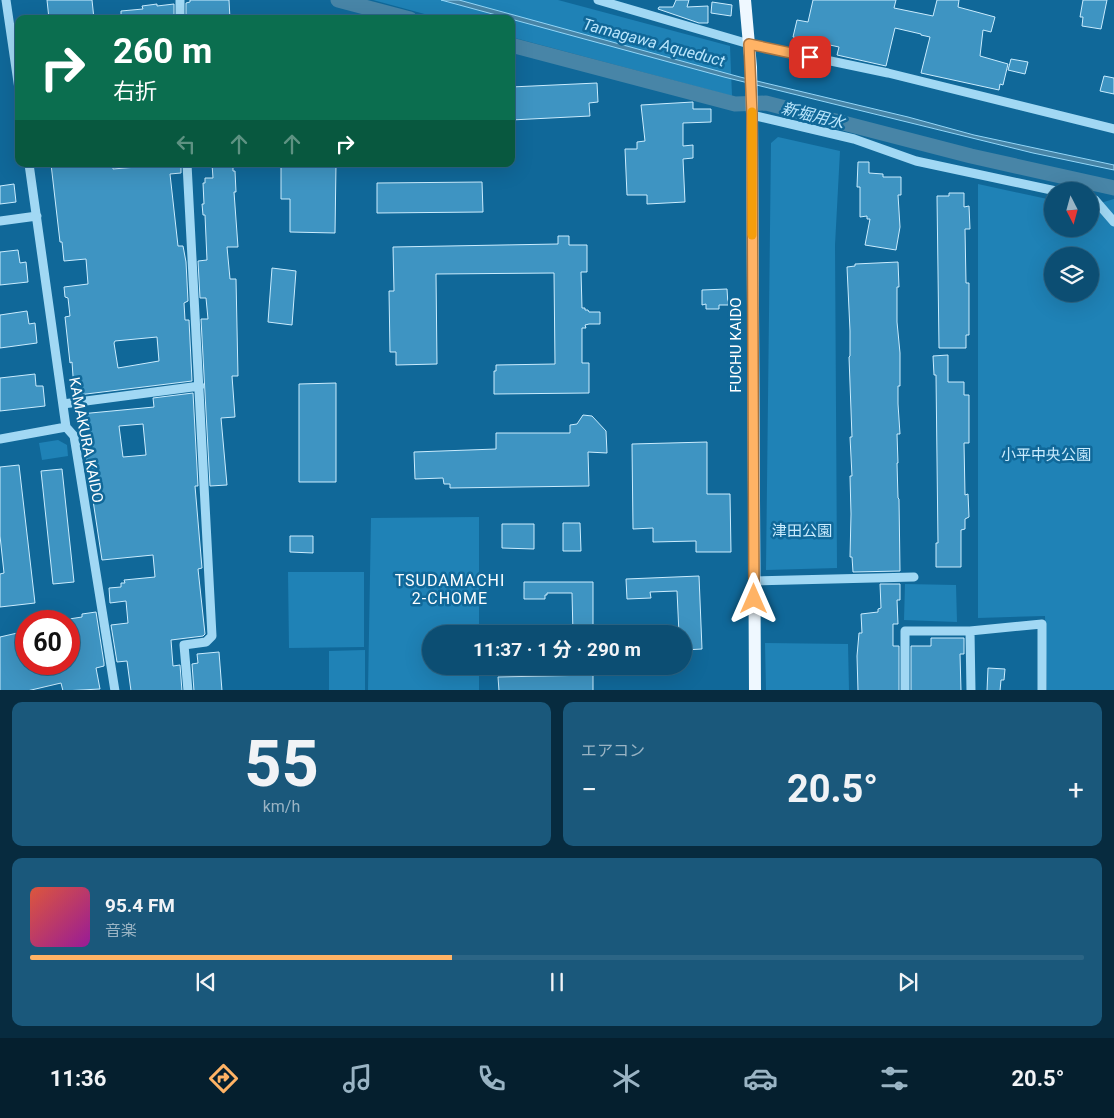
<!DOCTYPE html>
<html lang="ja">
<meta charset="utf-8">
<style>
body{margin:0;font-family:Roboto,"Noto Sans JP",sans-serif;background:#1a587b;color:#f1f3f6;height:100vh;display:flex;flex-direction:column;font-size:19px;white-space:nowrap}
*{box-sizing:border-box;margin:0}
p{font-size:16px;color:#9ab4c4}
.icon{flex:none;width:28px;height:28px;fill:none;stroke:currentColor;stroke-width:2;stroke-linecap:round;stroke-linejoin:round}
.map{position:relative;height:690px;overflow:hidden}
.sheet{display:flex;flex-direction:column;gap:12px;padding:12px;background:#072b3f;flex:1}
.sheet>*{flex:none}
.guide{position:absolute;left:15px;top:15px;width:500px;height:152px;border-radius:10px;box-shadow:0 5px 20px #0002,0 0 0 1px #2c6585;background:#0b6e4f;color:#fff;overflow:hidden}
.needle{width:32px;rotate:174deg}
.controls{position:absolute;left:1044px;top:182px;display:grid;gap:10px}
.controls a{display:grid;place-items:center;width:55px;height:55px;border-radius:50%;background:#0c4e73;box-shadow:0 5px 20px #0002,0 0 0 1px #2c6585;font-size:25px}
.speed{position:absolute;left:15px;top:610px;display:flex;gap:10px;font-size:25px;font-weight:700;text-align:center}
.speed>*{display:grid;place-content:center;width:65px;height:65px;border-radius:50%;background:#0c4e73;box-shadow:0 5px 20px #0002,0 0 0 1px #2c6585;line-height:1}
.speed .limit{border:8px solid #d22;background:#fff;color:#111}
.pin{position:absolute;display:grid;place-items:center;width:42px;height:42px;color:#fff;margin:-21px;border-radius:10px;box-shadow:0 2px 8px #0006}
.me{position:absolute;width:55px;margin:-28px;rotate:0deg;stroke-linejoin:round;filter:drop-shadow(0 0 4px #0008)}
.turn{display:flex;align-items:center;gap:18px;height:105px;padding:0 15px;font-size:22px}
.turn .icon{width:65px;height:65px;stroke-width:2.5}
.turn b{display:block;font-size:35px;line-height:42px}
.lanes{display:flex;align-items:center;height:48px;padding:0 15px;background:#0003;justify-content:center;gap:25px;direction:ltr}
.lanes .off{opacity:.35}
.big{font-size:38px;font-weight:700;line-height:1.1}
.sheet .tile{flex:1;display:flex;flex-direction:column;justify-content:center;gap:8px;min-width:0;padding:0 18px;border-radius:10px;background:#1a587b}
.sheet .dial{align-items:center;gap:0}
.dial b{font-size:65px;line-height:1}
.song{display:flex;align-items:center;gap:15px}
.cover{width:60px;height:60px;border-radius:8px;background:linear-gradient(135deg,hsl(10 70% 55%),hsl(300 70% 35%))}
.played{height:5px;border-radius:2px;background:linear-gradient(90deg,#ffb365 40%,#2c6585 40%)}
.keys{display:flex;justify-content:space-around;direction:ltr}
.heat{display:flex;justify-content:space-between;align-items:center;font-size:28px;direction:ltr}
.sheet .tiles{flex:1;display:grid;gap:12px;grid-template-columns:1fr 1fr}
.tile:last-child{grid-column:span 2}
.trip{position:absolute;left:422px;top:625px;width:270px;height:50px;border-radius:25px;background:#0c4e73;box-shadow:0 5px 20px #0002,0 0 0 1px #2c6585;font-weight:700;line-height:50px;text-align:center}
.menu{display:flex;height:80px;justify-content:space-around;align-items:center;background:#051f2e;color:#9ab4c4}
.menu .icon{width:35px;height:35px}
.menu .on{color:#ffb365}
.menu b{font-size:22px;color:#f1f3f6}
.map>svg:first-child{display:block}
.green{fill:#1f82b6;fill-rule:evenodd}
.water{fill:#4885a7;stroke:#93d6f8}
.lines{fill:none;stroke-linecap:round;stroke-linejoin:round}
.canal{stroke:#4885a7;stroke-width:15}
.building{fill:#3e94c2;stroke:#caecfe;fill-rule:evenodd}
.minor{stroke:#a1d8f4;stroke-width:9}
.major{stroke:#eff8ff;stroke-width:12}
.route-casing{stroke:#a67442;stroke-width:12}
.route{stroke:#ffb365;stroke-width:9}
.slow{stroke:#f59e0b;stroke-width:9}
.labels{text-anchor:middle;stroke-width:5;stroke-linejoin:round;paint-order:stroke}
.street-label{font-size:15px;fill:#fff;stroke:#106899}
.park-label{font-size:15px;fill:#caecfe;stroke:#106899}
.water-label{font-size:16px;font-style:italic;fill:#bae6fc;stroke:#106899}
.neighbourhood-label{font-size:16px;letter-spacing:1px;fill:#fff;stroke:#106899}
</style>
<div class="map">
<svg width="1114" height="691" viewBox="0 0 1114 691">
<rect width="100%" height="100%" fill="#106899"/>
<!-- green -->
<path class="green" d="M373,0H558L730,46L732,96L511,37V19H443Z
M778,137L840,151L835,245L837,568L766,570L771,143Z
M978,184L1052,200V229H1090V206L1114,199V690H1047L1045,616L978,618ZM1052,256H1090V294H1052Z
M58,440L67,445L68,456L42,460L39,443Z
M479,517V634H431V666H479V690H368L371,518Z
M288,572H364V647L289,648Z
M905,584L956,585L957,622L904,620Z
M765,643L848,644L849,690H766Z
M365,650V690H329V651Z"/>
<!-- water -->
<path class="water" d="M441,0H459L740,77L908,117L974,135L1114,165V170L1033,153L724,77Z"/>
<g class="lines">
<!-- canal -->
<path class="canal" d="M338,0L410,19
M511,45L735,104L766,103L971,156L1114,188"/>
</g>
<!-- building -->
<path class="building" d="M47,0H92L94,19H49Z
M190,0H229L230,19H196L195,15L186,16V3L190,2Z
M676,0H689L687,7L708,6V23H699L658,9L659,7H673Z
M813,0H896L894,8L933,16L937,0H959L958,7L995,17L991,32L983,30L980,56L1008,64L1003,85L1000,84L999,90L921,73L930,37L921,35V34L895,28L886,66L837,55L839,47L793,37L797,20L808,22Z
M1083,0H1107L1101,29L1082,26L1083,17H1080Z
M712,2L732,5L731,16L711,13Z
M157,4V6L174,4V17L172,19H121V11L143,9L142,6Z
M1011,59L1028,62L1025,74L1008,70Z
M1104,76L1114,78V94L1100,91Z
M597,83L598,102L589,103L590,116L511,120V87Z
M693,102V109H711V122L683,123V146L693,145V158L683,159L685,202L647,204V195H627L625,149H637V142L645,141L641,105Z
M858,162H869V173L883,174V177H901V195H898L900,227L896,250L865,245L870,219H867V216L860,217V187H857Z
M51,164H113V169L149,166V164H181V173L170,174L178,246H183L186,262L188,301L184,303L185,320H189L192,381L78,395L77,389L74,390L72,362L70,363L65,317L70,316L68,298L65,297L64,287L88,284L86,259L64,261L62,242H60ZM157,337L159,361L118,368L114,343L115,341Z
M212,164H233V171H235L236,192H234L238,247H227L230,279H236L238,376H232L235,417L221,418L227,485L210,486L201,319H208L206,298H200L198,261L207,260L205,215H203L202,204H204L203,183H205V178H213Z
M281,164H336L335,233L290,232V199H281Z
M482,182L483,212L377,213V183Z
M14,184L16,202L0,204V186Z
M949,193H964V207L969,206L970,229H965L966,283H969V335H966V348H939L937,196H949Z
M558,236H569V245H587V272H581L582,308H585V310H588L589,312H600V324H589L585,325L586,328H582V363H589V393L494,394V371H496V365L555,364L554,273L436,274L437,364L396,365V352H390L389,291H394L393,247L558,244Z
M18,250L20,263L26,262L28,282L0,285V252Z
M898,262L899,287H897V322L900,353V386H898V404L900,434H897L898,463H897L898,498L899,499L900,571L853,572L852,557H850L851,514L850,476H852L850,437H852L849,357L850,356V331L847,267L855,266V264Z
M272,268L296,271L292,325L268,322Z
M727,289L728,305H719V309H706V304L702,305V290Z
M27,311L29,324L35,323L37,343L0,348V315Z
M948,355V382H964V395H969V443H964L965,495L968,494L969,517L965,519V529L961,530V567H936V543H938L936,375H934L933,356Z
M35,374L36,386H43L45,406L0,411V378Z
M336,383V482H299V384Z
M193,393L198,486H195L202,568L198,569L205,634L203,636L171,640L173,666L180,665L182,691H131L127,661L117,662L111,625L128,623L126,601L110,603L109,588L121,587V583H125L124,580L155,577L153,555L102,560L80,414L154,407L153,398ZM143,424L146,455L123,457L119,426Z
M583,415L592,416L606,431L607,453L588,452L589,486L450,488V484H444L443,478L415,479L414,452L496,449V433H570V425L577,424Z
M707,442V494H730L731,552H696V541L653,542V528L633,529L632,444Z
M19,465L35,603L0,607V574L4,573L0,536V467Z
M62,469L74,582L53,584L41,471Z
M563,523H580L581,551H563Z
M502,524H534V549L502,548Z
M290,536H313V553L290,552Z
M699,576L702,649L684,650V634H679L677,591L650,592L651,598L627,599L626,579Z
M524,582H593V634H573L572,593H547V595H545V599H524Z
M880,584H900V600H897L898,624H893V646H899V691H858L857,656L859,633H862L861,614L878,612V609L881,608Z
M96,612L104,663V666L96,668L100,689L63,691L61,683L27,691H0V637L26,631V667L40,664H69V619L82,617V614Z
M931,638H964V654H960L961,691H911V646H931Z
M219,652L222,691H194L192,664L198,663L197,654Z
M988,668L1005,669L1004,680H1001L1000,691H987Z
M593,675V691H499L498,677Z"/>
<g class="lines">
<!-- minor -->
<path class="minor" d="M6,0L19,89
M598,0L749,44L888,73L1114,129
M180,19V0
M752,115L854,139L916,161L1056,191
M29,164L66,427L74,436L115,691
M187,164L212,636L206,642L184,645L188,691
M1090,199L1095,200L1114,222
M0,221L37,216
M63,404L200,386
M0,439L66,427
M754,581L914,577
M970,631L971,691
M905,691V631H970L1042,624V691"/>
<!-- major -->
<path class="major" d="M745,0L751,67L752,114L755,691"/>
</g>
<g class="lines">
<!-- route casing -->
<g class="route-casing">
<path id="route" d="M754,599L752,114L749,44L810,57"/>
</g>
<!-- route -->
<use href="#route" class="route"/>
<!-- slow -->
<path class="slow" d="M752,112V235"/>
</g>
<g class="labels">
<!-- street labels -->
<g class="street-label">
<text transform="translate(736 345) rotate(-90)" y="5">FUCHU KAIDO</text>
<text transform="translate(86 440) rotate(79)" y="5">KAMAKURA KAIDO</text>
</g>
<!-- park labels -->
<g class="park-label">
<text x="1046" y="460">小平中央公園</text>
<text x="802" y="536">津田公園</text>
</g>
<!-- water labels -->
<g class="water-label">
<text transform="translate(654 42) rotate(15)" y="6">Tamagawa Aqueduct</text>
<text transform="translate(813 115) rotate(14)" y="6">新堀用水</text>
</g>
<!-- neighbourhood labels -->
<g class="neighbourhood-label">
<text x="450" y="586">TSUDAMACHI<tspan x="450" dy="18">2-CHOME</tspan></text>
</g>
</g>
</svg>
<div class="controls">
<a><svg class="needle" viewBox="-14 -14 28 28"><path d="M0-13l5 13h-10z" fill="#e53935"/><path d="M0 13l5-13h-10z" fill="#9ab4c4"/></svg></a>
<a><svg class="icon" aria-label="layers" viewBox="0 0 24 24"><path d="M12 4l9 5-9 5-9-5zM3 14l9 5 9-5"/></svg></a>
</div>
<div class="speed"><div class="limit">60</div></div>
<div class="pin" style="left:810px;top:57px;background:#d93025"><svg class="icon" aria-label="arrive" viewBox="0 0 24 24"><path d="M6 21V4h12l-3 4 3 4H6"/></svg></div>
<svg class="me" style="left:754px;top:599px" viewBox="-20 -20 40 40"><path d="M0-17L14 15 0 8-14 15z" fill="#ffb365" stroke="#fff" stroke-width="4"/></svg>
<div class="trip">11:37 · 1 分 · 290 m</div>
<div class="guide">
<div class="turn"><svg class="icon" aria-label="right" viewBox="0 0 24 24"><path d="M7 20v-9h11M14 6l5 5-5 5"/></svg><div><b>260 m</b>右折</div></div>
<div class="lanes"><svg class="icon off" aria-label="left" viewBox="0 0 24 24"><path d="M17 20v-9H6M10 6l-5 5 5 5"/></svg><svg class="icon off" aria-label="ahead" viewBox="0 0 24 24"><path d="M12 20V5M6 11l6-6 6 6"/></svg><svg class="icon off" aria-label="ahead" viewBox="0 0 24 24"><path d="M12 20V5M6 11l6-6 6 6"/></svg><svg class="icon" aria-label="right" viewBox="0 0 24 24"><path d="M7 20v-9h11M14 6l5 5-5 5"/></svg></div>
</div>
</div>
<section class="sheet">
<div class="tiles">
<div class="tile dial"><b>55</b><p>km/h</p></div>
<div class="tile"><p>エアコン</p>
<div class="heat"><a>−</a><b class="big">20.5°</b><a>+</a></div>
</div>
<div class="tile">
<div class="song"><i class="cover"></i><div><b>95.4 FM</b><p>音楽</p></div></div>
<div class="played"></div>
<div class="keys"><svg class="icon" aria-label="previous" viewBox="0 0 24 24"><path d="M18 5L8 12l10 7zM5 5v14"/></svg><svg class="icon" aria-label="pause" viewBox="0 0 24 24"><path d="M8 5v14M16 5v14"/></svg><svg class="icon" aria-label="next" viewBox="0 0 24 24"><path d="M6 5l10 7-10 7zM19 5v14"/></svg></div>
</div>
</div>
</section>
<nav class="menu">
<b>11:36</b>
<svg class="icon on" aria-label="directions" viewBox="0 0 24 24"><path d="M12 3l9 9-9 9-9-9zM9 14v-3h6M13 9l2 2-2 2"/></svg>
<svg class="icon" aria-label="music" viewBox="0 0 24 24"><path d="M9 18V5l10-2v13"/><circle cx="6" cy="18" r="3"/><circle cx="16" cy="16" r="3"/></svg>
<svg class="icon" aria-label="phone" viewBox="0 0 24 24"><path d="M5 4h4l2 5-3 2q2 4 5 5l2-3 5 2v4C11 20 4 13 5 4z"/></svg>
<svg class="icon" aria-label="climate" viewBox="0 0 24 24"><path d="M12 3v18M4 7l16 10M4 17L20 7"/></svg>
<svg class="icon" aria-label="car" viewBox="0 0 24 24"><path d="M5 17H2v-5l4-1 3-4h7l3 4 3 1v5h-3M9 17h6M6 11h13"/><circle cx="7" cy="17" r="2"/><circle cx="17" cy="17" r="2"/></svg>
<svg class="icon" aria-label="filters" viewBox="0 0 24 24"><path d="M4 7h16M4 17h16"/><circle cx="9" cy="7" r="2"/><circle cx="15" cy="17" r="2"/></svg>
<b>20.5°</b>
</nav>
